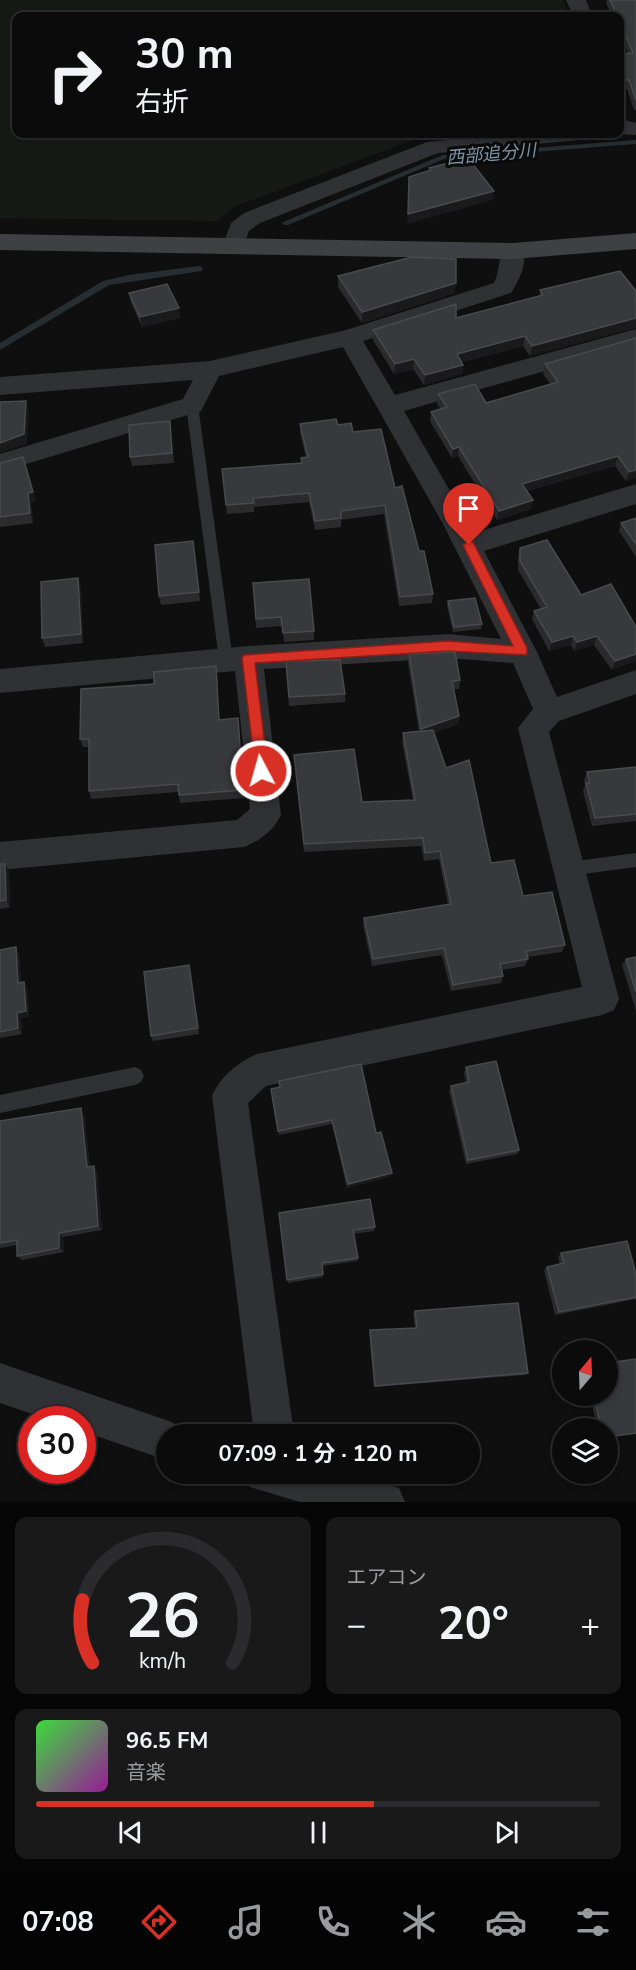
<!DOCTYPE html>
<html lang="ja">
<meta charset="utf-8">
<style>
body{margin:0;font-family:"Nunito Sans","Noto Sans JP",sans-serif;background:#19191a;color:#f1f3f6;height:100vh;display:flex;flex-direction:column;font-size:22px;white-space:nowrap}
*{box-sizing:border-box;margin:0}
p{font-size:20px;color:#9a9b9d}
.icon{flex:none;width:33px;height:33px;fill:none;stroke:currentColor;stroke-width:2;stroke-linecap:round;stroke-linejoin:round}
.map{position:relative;height:1502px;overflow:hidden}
.drawer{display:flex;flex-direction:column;gap:15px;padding:15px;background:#060607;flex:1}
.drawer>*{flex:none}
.top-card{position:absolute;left:12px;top:12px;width:612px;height:126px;border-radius:12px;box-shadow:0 3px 9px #0003,0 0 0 2px #2b2b2d;background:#0b0b0c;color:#f1f3f6;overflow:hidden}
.needle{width:39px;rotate:19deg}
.tools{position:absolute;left:552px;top:1340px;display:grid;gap:12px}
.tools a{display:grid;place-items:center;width:66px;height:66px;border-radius:50%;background:#0b0b0c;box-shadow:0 3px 9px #0003,0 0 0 2px #2b2b2d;font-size:30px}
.speed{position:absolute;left:18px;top:1406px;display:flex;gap:12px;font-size:30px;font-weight:700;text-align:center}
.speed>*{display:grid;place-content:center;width:78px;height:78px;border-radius:50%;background:#0b0b0c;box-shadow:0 3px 9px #0003,0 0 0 2px #2b2b2d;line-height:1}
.speed .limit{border:9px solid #d22;background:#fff;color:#111}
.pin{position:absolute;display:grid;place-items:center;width:51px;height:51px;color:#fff;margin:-62px -26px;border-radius:50% 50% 50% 0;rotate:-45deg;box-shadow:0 0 6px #0007}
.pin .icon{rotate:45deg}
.me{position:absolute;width:66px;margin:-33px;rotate:354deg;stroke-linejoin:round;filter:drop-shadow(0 0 4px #0008)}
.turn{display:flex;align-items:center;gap:21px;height:126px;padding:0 24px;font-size:27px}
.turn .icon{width:78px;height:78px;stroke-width:2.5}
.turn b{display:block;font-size:42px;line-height:51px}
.big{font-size:45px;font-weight:700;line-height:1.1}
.drawer .card{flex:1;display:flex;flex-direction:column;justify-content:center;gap:9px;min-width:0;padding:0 21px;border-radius:12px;background:#19191a}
.drawer .dial{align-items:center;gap:0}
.dial svg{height:156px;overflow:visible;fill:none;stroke:#2b2b2d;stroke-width:7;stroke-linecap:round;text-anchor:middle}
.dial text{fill:#f1f3f6;stroke:none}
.song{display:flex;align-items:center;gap:18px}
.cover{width:72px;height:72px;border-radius:9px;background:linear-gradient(135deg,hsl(120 70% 55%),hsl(300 70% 35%))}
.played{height:6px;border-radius:3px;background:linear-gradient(90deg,#d93025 60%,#2b2b2d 60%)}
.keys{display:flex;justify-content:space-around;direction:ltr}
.heat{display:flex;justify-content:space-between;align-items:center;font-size:33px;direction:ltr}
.drawer .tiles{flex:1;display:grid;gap:15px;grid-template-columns:1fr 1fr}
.card:last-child{grid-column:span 2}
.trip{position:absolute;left:156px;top:1424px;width:324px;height:60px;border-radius:30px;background:#0b0b0c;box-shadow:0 3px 9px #0003,0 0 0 2px #2b2b2d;font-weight:700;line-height:60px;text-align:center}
.menu{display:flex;height:96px;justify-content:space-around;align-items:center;background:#040405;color:#9a9b9d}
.menu .icon{width:42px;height:42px}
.menu .selected{color:#d93025}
.menu b{font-size:27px;color:#f1f3f6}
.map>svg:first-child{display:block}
.green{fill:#161a16}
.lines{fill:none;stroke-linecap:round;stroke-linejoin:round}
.stream{fill:#272e32;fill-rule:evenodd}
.lane{fill:#303134;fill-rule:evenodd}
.street{fill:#303134;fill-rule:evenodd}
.secondary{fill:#3f4044;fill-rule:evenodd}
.wall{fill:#2b2b2e}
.shaded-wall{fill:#1a1a1c}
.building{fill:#38393c;stroke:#484a4e;stroke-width:1.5}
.route{fill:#d93025;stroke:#8d1f18;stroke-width:1.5}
.labels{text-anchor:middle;stroke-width:6;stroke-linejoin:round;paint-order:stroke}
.far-water-label{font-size:18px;font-style:italic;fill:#7c95a7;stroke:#0a0a0b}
</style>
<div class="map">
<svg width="636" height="1502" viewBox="0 0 636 1502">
<rect width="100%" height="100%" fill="#0f0f10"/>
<!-- green -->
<path class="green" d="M0,0H563L569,16H16V134H469L421,137L236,206L217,221L0,218Z"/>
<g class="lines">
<!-- stream -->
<path class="stream" d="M636,140V144L444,159L288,225H285L281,223L443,155Z
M199,266L202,267V271L109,285L0,350V343L103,281L129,275Z"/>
<!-- lane -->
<path class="lane" d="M192,401L198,405L233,660L231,664H221L219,660L186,405Z
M636,853V867L569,876L563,874L561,869L563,864L569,862Z
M135,1067L141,1070L144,1076L141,1082L135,1085L0,1113V1095Z"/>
<!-- street -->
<path class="street" d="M566,0H586L592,16H573Z
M620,119L636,123V135L614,134H620Z
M514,134H590L587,138L580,140L438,153L260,223L249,231L242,250L234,252L226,250L223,245L231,223L244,213L427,142Z
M513,244L521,246C530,260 519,281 511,293L363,341L395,395L636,329V345L404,411L474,533L636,484V504L484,551L537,652L557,697L636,670V694L559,721L549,732L619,999L614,1010L602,1015L266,1086L248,1103L294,1434H254L212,1096C220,1077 238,1062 257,1054L582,987L518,728L533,709L513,663L448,658L264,669L281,815C274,830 260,841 244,847L0,870V842L237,820L250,809L235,671L0,693V669L248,646L448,634L501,639L443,524L343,347L219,376L201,411L0,472V454L183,399L193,380L0,395V377L210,361L346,330L494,283C500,271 498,257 505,246Z
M0,1363L166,1420L180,1426L184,1434H166V1460L82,1431V1419H47L0,1403Z
M244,1473H349L399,1488L405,1502H300L250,1487Z"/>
<!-- secondary -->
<path class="secondary" d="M636,233V249L513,259L0,250V234L513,243Z"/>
</g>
<!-- wall -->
<path class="wall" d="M607,0H636V110H634L627,89H621L620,85V54L628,53L620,34V16H612L606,3Z
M620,271L530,356L523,346L462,362L463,365L462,374L424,385L413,369L394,374L373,340V330L456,318L539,296L540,290Z
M338,276L455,293L362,323L338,287Z
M129,293L180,318L142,327L131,303Z
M636,338V478L626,481L615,466L527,491L531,509L497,520L458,456L452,458L430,421L431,412L441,409L437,404L438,394L486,403L551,385L543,374L545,364Z
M170,421L174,463L132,466L130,457Z
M300,424L338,425L353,432L395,488L419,551L433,594L432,603L399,606L384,514L341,520V527L315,530L309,502L254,507V512L227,514L222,469L301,463V458L306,457L300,433Z
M0,463L36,501L31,503L33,523L0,527Z
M636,518V557L619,531L621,523Z
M193,541L200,601L161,605L159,596Z
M520,548L581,595L636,627L612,670L594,645L574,651L571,645L549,651L532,619L534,611L541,609L518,570V557Z
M253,583L314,631V640L284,642L282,626L256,628Z
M81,587L83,643L45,647L42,638Z
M448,601L482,624L481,629L453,632L447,606Z
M409,654L460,680L459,689H454L459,716L458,724L434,733L446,768L491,863L523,896L565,945L562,952L528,957V959L525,966L502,970L503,976L501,983L451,991L442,955L372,966L363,925L364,918L448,904L439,859L424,861L421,846L304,852L294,755L362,802L413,800L402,742L403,733L419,732L408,663Z
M286,670L345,694V702L289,706Z
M217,675L219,720L238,718L244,798L180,803L178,792L91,799L89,791V747H83L80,739L154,684Z
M636,767V821L592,826L583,791L585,785L584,780L587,772Z
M0,864H5L9,871L10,907L0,909Z
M0,950L19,954L21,982H24L27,988L29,1016L21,1018L22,1034L0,1038Z
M636,957V1011L622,965L626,959Z
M189,965L199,1034L153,1041L151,1036Z
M466,1067L519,1150L517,1154L466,1164L449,1091L451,1086L466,1083L464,1073Z
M279,1081L376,1133L392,1173L391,1176L347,1188L332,1124L279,1135L271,1089L279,1087Z
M84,1114L90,1167L97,1171L102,1230L63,1237L64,1252L22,1260L17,1256V1245L0,1248V1121Z
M279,1213L375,1227L374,1231L354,1234L358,1258L357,1261L322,1266L323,1277L288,1283Z
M561,1253L636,1274V1299L555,1315L544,1270L547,1267L560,1264L558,1257Z
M415,1311L528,1373L525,1375L374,1387L369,1332L370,1330L415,1328L413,1313Z
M590,1395H608V1428H597Z"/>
<!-- shaded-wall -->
<path class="shaded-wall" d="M494,191L493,200L407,224L408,214Z
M456,283L455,293L362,323V312Z
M179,308L180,318L142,327L140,317Z
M636,318V328L530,356L532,346Z
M525,336L523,346L456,364L457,354Z
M414,359L413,369L394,374L395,364Z
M463,365L462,374L424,385L425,375Z
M26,401L29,411L27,444L0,453V443Z
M459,447L458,456L452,458L453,449Z
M618,456L615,466L520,493L522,484Z
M636,470V478L626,481L629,472Z
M33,492L36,501L31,503L33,523L30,513L28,493Z
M533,500L531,509L497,520L499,511Z
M78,578L81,587L83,643L81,634Z
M573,636L571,645L549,651L552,642Z
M597,636L594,645L574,651L577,642Z
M636,654V661L612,670L615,661Z
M459,716L458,724L420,738L421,729Z
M5,864L9,871L10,907L6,900Z
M16,947L19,954L22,988L18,983Z
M189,965L191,971L199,1034L198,1028Z
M24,982L27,988L29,1016L21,1018L22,1034L18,1028L17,1013Z
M81,1108L84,1114L90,1172L87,1167Z
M94,1166L97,1171L102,1230L98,1226Z
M392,1173L391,1176L347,1188L348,1184Z
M59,1233L63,1237L64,1252L59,1248Z"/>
<!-- building -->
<path class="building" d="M610,0H636V100L629,80H623L620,72V54L633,53L620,21V16H617Z
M468,158L494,191L408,214L409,177L431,170L429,168Z
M412,257L456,259V283L362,312L338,276Z
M620,271L636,291V300H635L636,302V318L532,346L525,336L457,354L463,365L425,375L414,359L395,364L373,330L456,304V318L543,295L540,290Z
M167,284L179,308L140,317L129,293Z
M636,338V470L629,472L618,456L522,484L533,500L499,511L459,447L453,449L431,412L447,407L438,394L475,384L486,403L558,382L545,364Z
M26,401L24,434L0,443V402Z
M336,419L338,425L351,423L353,432L381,429L395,488L402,486L419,551H424L433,594L400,597L385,505L341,511V518L315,521L309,493L253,498L254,503L226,505L222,469L302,463L301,458L308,457L300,424Z
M170,421L172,453L130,457L129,425Z
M23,457L33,492L28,493L30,513L0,517V463Z
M636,518V544L621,523Z
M547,540L581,595L611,584L636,627V654L615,661L597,636L577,642L573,636L552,642L534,611L547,607L520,561V548Z
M193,541L199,592L159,596L155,545Z
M78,578L81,634L42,638L41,582Z
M309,579L314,631L283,633L281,617L256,619L253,583Z
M475,598L482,624L454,627L448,601Z
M455,652L460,680L452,681L459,716L421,729L409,654Z
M340,660L345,694L289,697L286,661Z
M216,666L219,720L238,718L243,790L179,795L178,784L89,791V739H80L81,689L154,684V672Z
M433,730L446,768L469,760L491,863L514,860L523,896L552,892L565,945L526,951L528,959L500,964L503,976L453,985L444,948L373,959L364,918L451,904L440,851L425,853L423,838L304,844L294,755L354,749L362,802L415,800L403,733Z
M636,767V814L595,818L586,783H590L587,772Z
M0,864H5L6,900L0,901Z
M16,947L18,983L24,982L26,1011L17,1013L18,1028L0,1032V950Z
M636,957V992L626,959Z
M189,965L198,1028L151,1036L144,972Z
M496,1061L519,1150L468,1160L451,1086L469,1082L466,1067Z
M361,1064L376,1133L381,1132L392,1173L348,1184L332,1120L278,1131L271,1089L280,1087L279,1081Z
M81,1108L87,1167L94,1166L98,1226L59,1233V1248L17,1256V1240L0,1243V1121Z
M370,1199L375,1227L353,1230L358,1258L322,1263L323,1274L287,1280L279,1213Z
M627,1241L636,1274V1297L559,1312L547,1267L564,1263L561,1253Z
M518,1303L528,1373L375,1386L370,1330L417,1328L415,1311Z
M636,1359V1433L608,1437V1428H601L594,1395H608V1363Z"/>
<!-- route -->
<path class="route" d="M469,541L473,542L527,648V655L448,651L255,663L268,771L261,777L256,775L242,658L244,655L448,641L513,646L463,545Z"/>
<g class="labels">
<!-- far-water labels -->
<g class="far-water-label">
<text transform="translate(491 154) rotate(-5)" y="6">西部追分川</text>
</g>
</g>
</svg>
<div class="tools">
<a><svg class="needle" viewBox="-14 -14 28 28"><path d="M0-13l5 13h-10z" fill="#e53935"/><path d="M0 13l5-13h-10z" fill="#9a9b9d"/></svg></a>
<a><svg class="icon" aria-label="layers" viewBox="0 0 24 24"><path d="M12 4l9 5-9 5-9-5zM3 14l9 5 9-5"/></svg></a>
</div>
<div class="speed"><div class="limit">30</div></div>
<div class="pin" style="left:469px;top:545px;background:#d93025"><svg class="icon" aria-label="arrive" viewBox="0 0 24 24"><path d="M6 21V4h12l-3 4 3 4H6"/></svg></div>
<svg class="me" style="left:261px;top:771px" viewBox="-20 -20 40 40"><circle r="17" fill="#d93025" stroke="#fff" stroke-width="3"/><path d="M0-11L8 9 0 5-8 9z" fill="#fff"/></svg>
<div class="trip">07:09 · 1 分 · 120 m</div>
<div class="top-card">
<div class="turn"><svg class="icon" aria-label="right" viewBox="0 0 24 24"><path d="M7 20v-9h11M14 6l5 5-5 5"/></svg><div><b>30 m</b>右折</div></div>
</div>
</div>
<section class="drawer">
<div class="tiles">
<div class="card dial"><svg viewBox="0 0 100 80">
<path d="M14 69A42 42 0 1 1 86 69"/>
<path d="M14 69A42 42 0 0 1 9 37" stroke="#d93025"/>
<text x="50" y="56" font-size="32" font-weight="700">26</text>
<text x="50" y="72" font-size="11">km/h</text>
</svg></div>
<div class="card"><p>エアコン</p>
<div class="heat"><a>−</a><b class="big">20°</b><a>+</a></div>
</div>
<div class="card">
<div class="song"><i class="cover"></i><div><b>96.5 FM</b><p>音楽</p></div></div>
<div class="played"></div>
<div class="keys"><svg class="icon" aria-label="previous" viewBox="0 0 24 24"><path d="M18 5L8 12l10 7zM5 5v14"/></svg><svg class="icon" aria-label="pause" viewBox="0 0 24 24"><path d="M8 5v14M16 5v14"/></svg><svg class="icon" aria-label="next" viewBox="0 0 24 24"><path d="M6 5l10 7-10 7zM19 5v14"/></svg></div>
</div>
</div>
</section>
<nav class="menu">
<b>07:08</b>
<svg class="icon selected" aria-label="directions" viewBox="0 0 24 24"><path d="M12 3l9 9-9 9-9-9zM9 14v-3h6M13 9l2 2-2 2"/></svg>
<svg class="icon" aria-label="music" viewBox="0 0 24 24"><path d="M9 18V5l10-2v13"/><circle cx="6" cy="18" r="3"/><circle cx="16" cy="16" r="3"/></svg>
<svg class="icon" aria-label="phone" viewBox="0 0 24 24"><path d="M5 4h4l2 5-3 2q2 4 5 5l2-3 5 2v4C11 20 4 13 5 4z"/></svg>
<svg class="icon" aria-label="climate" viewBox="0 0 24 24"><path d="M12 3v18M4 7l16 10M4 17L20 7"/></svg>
<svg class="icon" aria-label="car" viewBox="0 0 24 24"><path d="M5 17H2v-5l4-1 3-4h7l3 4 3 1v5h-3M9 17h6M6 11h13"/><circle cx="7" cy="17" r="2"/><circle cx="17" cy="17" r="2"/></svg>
<svg class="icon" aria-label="filters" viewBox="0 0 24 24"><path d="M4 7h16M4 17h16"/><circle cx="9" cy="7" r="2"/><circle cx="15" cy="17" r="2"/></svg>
</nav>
